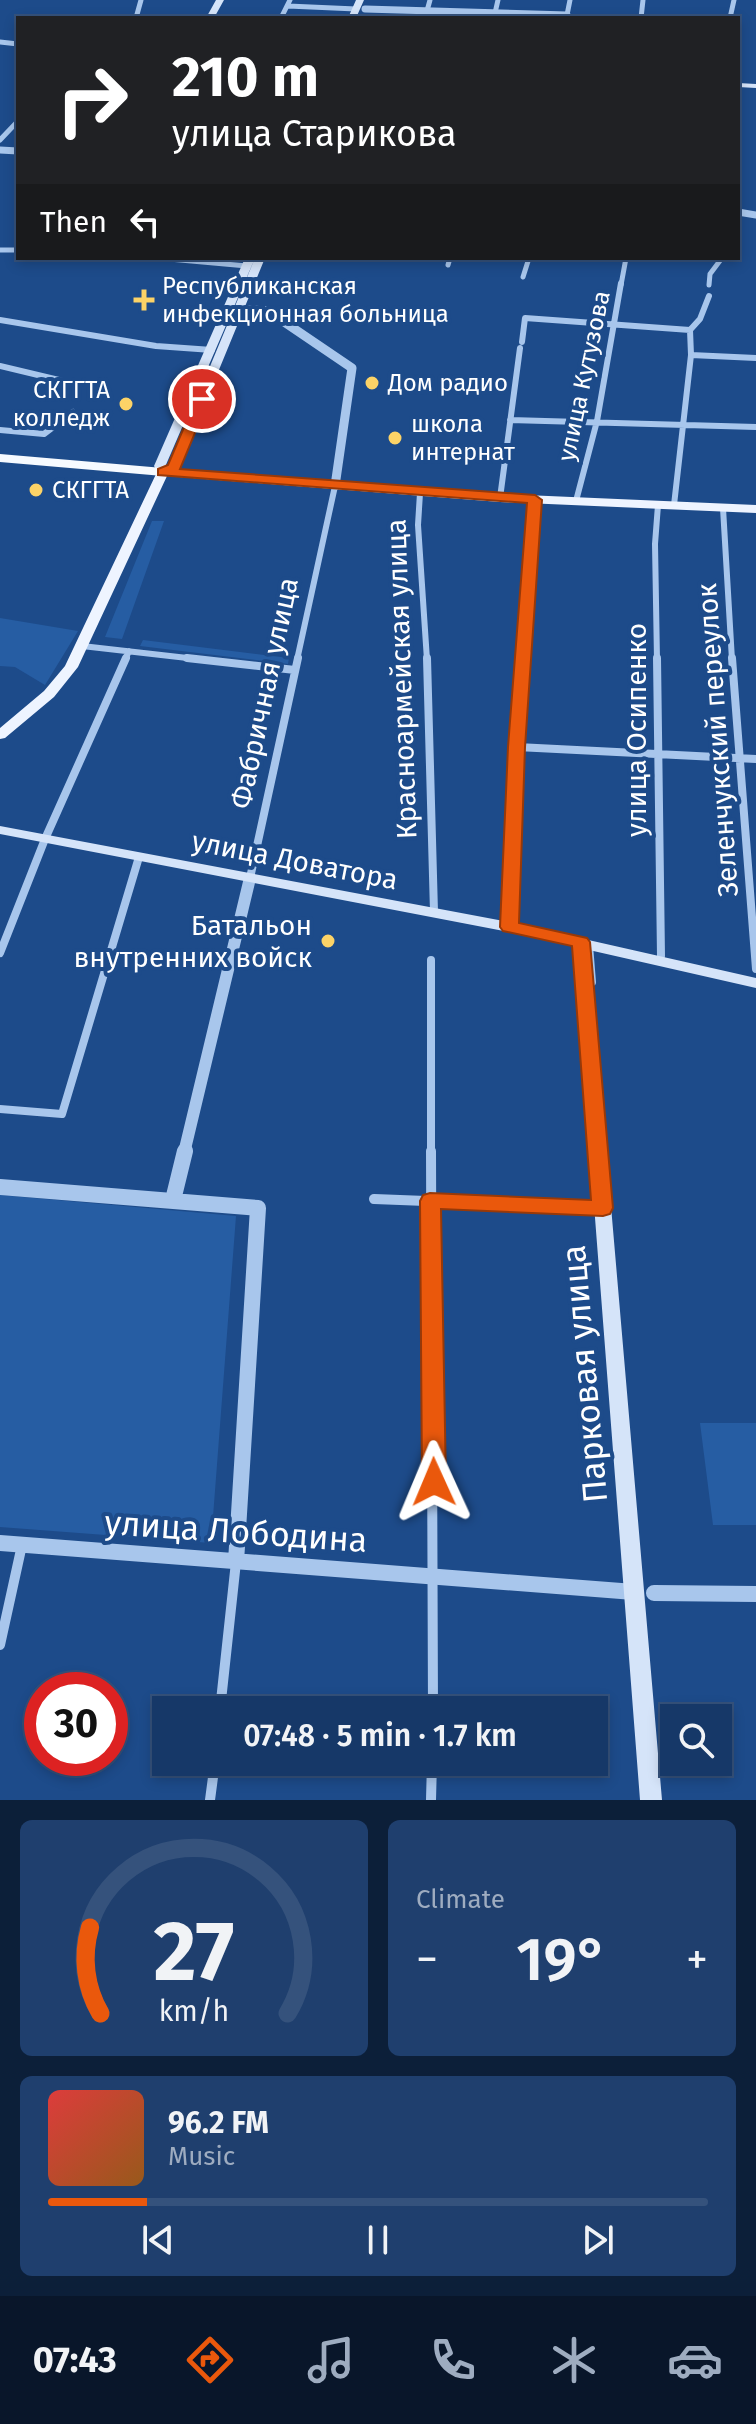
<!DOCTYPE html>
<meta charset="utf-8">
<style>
body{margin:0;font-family:"Fira Sans",sans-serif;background:#1f3f6e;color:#f1f3f6;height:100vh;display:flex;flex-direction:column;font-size:30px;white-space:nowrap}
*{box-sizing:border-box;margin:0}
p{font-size:26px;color:#9eacc0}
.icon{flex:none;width:44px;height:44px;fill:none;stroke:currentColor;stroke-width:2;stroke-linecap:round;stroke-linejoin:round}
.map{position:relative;height:1800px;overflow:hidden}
.side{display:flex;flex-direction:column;gap:20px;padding:20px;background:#0c1f39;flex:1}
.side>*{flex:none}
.banner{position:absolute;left:16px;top:16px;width:724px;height:244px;border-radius:0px;box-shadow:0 4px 12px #0003,0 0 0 2px #35527c;background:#202124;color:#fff;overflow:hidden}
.fabs{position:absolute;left:660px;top:1704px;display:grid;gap:16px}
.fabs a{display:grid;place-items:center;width:72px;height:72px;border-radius:0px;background:#163868;box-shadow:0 4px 12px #0003,0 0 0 2px #35527c;font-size:40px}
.speed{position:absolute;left:24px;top:1672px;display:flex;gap:16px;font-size:40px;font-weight:700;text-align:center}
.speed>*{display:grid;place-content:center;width:104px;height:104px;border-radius:50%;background:#163868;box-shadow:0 4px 12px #0003,0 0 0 2px #35527c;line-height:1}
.speed .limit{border:12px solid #d22;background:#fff;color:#111}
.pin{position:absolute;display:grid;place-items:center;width:68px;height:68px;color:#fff;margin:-34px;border:4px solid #fff;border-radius:50%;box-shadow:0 2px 8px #0007}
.me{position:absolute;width:88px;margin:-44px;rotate:359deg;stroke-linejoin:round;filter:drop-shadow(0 0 6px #0008)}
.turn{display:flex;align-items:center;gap:28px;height:168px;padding:0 24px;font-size:36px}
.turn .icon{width:104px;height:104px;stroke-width:2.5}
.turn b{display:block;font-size:56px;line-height:68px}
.then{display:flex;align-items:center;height:76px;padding:0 24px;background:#0003;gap:16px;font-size:30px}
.big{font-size:60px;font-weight:600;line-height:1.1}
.side .widget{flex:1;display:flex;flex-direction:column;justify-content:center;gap:12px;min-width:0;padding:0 28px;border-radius:12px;background:#1f3f6e}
.side .dial{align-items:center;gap:0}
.dial svg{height:208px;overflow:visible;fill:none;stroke:#35527c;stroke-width:7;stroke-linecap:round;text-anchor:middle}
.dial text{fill:#f1f3f6;stroke:none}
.song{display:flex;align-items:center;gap:24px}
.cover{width:96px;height:96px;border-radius:12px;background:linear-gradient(135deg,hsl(0 70% 55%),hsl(30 70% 35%))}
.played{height:8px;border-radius:4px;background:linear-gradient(90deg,#ea580c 15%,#35527c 15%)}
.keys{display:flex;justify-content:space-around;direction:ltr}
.heat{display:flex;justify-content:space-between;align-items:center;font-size:44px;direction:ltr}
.side .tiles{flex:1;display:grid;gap:20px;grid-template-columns:1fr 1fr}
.widget:last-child{grid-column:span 2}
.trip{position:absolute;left:152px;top:1696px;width:456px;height:80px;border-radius:0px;background:#163868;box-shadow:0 4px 12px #0003,0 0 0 2px #35527c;font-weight:600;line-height:80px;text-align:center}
.dock{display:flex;height:128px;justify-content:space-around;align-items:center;background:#09162a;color:#9eacc0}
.dock .icon{width:56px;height:56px}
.dock .current{color:#ea580c}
.dock b{font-size:36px;color:#f1f3f6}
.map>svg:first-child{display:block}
.green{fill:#265da3}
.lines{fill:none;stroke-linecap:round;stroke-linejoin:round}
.minor-far3{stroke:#a8c6ec;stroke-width:5}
.minor-far2{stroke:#a8c6ec;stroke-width:6}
.minor-far1{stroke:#a8c6ec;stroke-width:8}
.minor{stroke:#a8c6ec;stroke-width:10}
.tertiary-far3{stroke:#a8c6ec;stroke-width:7}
.tertiary-far2{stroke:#a8c6ec;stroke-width:9}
.tertiary-far1{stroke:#a8c6ec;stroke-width:12}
.tertiary{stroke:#a8c6ec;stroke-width:16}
.secondary{fill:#d5e4f9;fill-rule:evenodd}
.primary{fill:#eef4ff;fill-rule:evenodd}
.trunk{fill:#f6faff;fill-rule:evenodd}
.route{fill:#ea580c;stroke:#983908;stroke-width:2}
.poi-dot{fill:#fcd367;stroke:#1d4b8a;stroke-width:3}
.labels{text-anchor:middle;stroke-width:8;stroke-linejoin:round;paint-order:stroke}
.far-poi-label{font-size:24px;fill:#fff;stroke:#1d4b8a;text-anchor:start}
.far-street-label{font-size:24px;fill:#fff;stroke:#1d4b8a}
.street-label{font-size:28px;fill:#fff;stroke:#1d4b8a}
.poi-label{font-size:28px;fill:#fff;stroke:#1d4b8a;text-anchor:end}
.near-street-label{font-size:34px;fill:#fff;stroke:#1d4b8a}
</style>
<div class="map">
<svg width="756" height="1800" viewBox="0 0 756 1800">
<rect width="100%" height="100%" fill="#1d4b8a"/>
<!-- green -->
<path class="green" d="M152,521H164L122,639L105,637Z
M0,618L78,631L45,685L15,667L0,666Z
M143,640L289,658L288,664L140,646Z
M0,1195L236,1216L211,1543L0,1527Z
M700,1423H756V1525H713Z"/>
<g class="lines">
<!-- minor-far3 -->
<path class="minor-far3" d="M288,6L356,9
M495,13L498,0
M567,15L570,0
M136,18L141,0
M281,18L290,0
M425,18L430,0
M641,18L643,0
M730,18L734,0
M0,42L18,44
M0,140L18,121
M0,250H18
M158,258L247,266
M448,265L450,258
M523,277L529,258
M621,285L626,258
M709,285L710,274L722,258"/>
<!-- minor-far2 -->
<path class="minor-far2" d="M0,320L156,346L212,350
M522,342L525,318L690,330
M691,355L756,358
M0,366L63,381
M510,420L756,427
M0,430L44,434L73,412
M420,493L418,525L427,660
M500,498L520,348
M576,501L597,421L621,283
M674,505L691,355L690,330L700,319L709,296
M723,508L732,660
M82,646L205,660
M125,660L129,651
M297,660L335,486
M523,660L535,500
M657,660L655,544L658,505"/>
<!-- minor-far1 -->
<path class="minor-far1" d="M187,658L295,670
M427,658L434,912
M657,658L661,956
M732,658L756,969
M517,747L756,759
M250,878L298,658
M509,927L523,658
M589,945L592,982
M0,953L45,839L126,658
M431,960V1153
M0,1109L62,1114L139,857"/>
<!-- minor -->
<path class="minor" d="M431,1151L433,1710
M374,1199L602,1208
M0,1645L22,1545
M220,1710L236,1562
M210,1800L215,1762
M431,1800L432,1762"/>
<!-- tertiary-far3 -->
<path class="tertiary-far3" d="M365,9L567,15V18
M0,150L18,151
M738,212L756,215"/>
<!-- tertiary-far2 -->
<path class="tertiary-far2" d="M239,309L268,311L352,368L335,486"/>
<!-- tertiary-far1 -->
<path class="tertiary-far1" d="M184,1153L250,878"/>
<!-- tertiary -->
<path class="tertiary" d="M0,1187L258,1208L236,1562
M173,1200L185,1151
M0,1543L634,1592
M654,1593L756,1594"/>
<!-- secondary -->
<path class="secondary" d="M216,0H224L214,18H206Z
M356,0H364L356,18H348Z
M738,83L756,84V88L738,87Z
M245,258H255L165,467L169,465L255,258H265L179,467L167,474H159L154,466Z
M0,826L509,922L756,978V988L589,950L662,1800H640L574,946L509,932L0,834Z"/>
<!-- primary -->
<path class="primary" d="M163,468L500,494L756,505V513L500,502L167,476L78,667L54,697L5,738L0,739V728L44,691L65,666L157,472Z"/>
<!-- trunk -->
<path class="trunk" d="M0,454L163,468L169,472L163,476L0,462Z"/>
</g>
<!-- route -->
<path class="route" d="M202,395L209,399L180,469L535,495L542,500L525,747L519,923L587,938L590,942L613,1208L610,1214L603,1216L441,1209L446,1482L443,1489L434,1492L425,1489L422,1482L420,1201L423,1195L430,1193L591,1200L572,946L503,931L500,927L508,747L527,503L158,475V469L168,465L196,399Z"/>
<!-- markers -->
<g class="poi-dot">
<path d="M140 288h8v8h8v8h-8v8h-8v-8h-8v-8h8z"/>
<circle cx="372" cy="383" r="8"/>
<circle cx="126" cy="404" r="8"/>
<circle cx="395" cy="438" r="8"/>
<circle cx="36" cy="490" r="8"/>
<circle cx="328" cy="941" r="8"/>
</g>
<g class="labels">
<!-- far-poi labels -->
<g class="far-poi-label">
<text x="162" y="294">Республиканская<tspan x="162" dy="28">инфекционная больница</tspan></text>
<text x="388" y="391">Дом радио</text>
<text x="110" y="398" text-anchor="end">СКГГТА<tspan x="110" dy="28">колледж</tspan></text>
<text x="411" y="432">школа<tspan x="411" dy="28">интернат</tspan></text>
<text x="52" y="498">СКГГТА</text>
</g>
<!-- far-street labels -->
<g class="far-street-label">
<text transform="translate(584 376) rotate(-78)" y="8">улица Кутузова</text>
</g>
<!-- street labels -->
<g class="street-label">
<text transform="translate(401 679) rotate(-92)" y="10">Красноармейская улица</text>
<text transform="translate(264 693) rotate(-78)" y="10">Фабричная улица</text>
<text transform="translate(636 730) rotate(-90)" y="10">улица Осипенко</text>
<text transform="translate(717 740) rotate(-94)" y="10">Зеленчукский переулок</text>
<text transform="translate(295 860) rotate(11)" y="10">улица Доватора</text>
</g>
<!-- poi labels -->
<g class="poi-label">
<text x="312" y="935">Батальон<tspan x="312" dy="32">внутренних войск</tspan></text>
</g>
<!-- near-street labels -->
<g class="near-street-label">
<text transform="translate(584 1374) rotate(-95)" y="12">Парковая улица</text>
<text transform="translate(236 1531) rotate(4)" y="12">улица Лободина</text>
</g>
</g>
</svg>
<div class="fabs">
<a><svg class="icon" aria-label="search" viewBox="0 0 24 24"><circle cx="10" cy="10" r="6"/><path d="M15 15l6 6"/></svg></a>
</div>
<div class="speed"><div class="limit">30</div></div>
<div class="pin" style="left:202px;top:399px;background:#d93025"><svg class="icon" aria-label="arrive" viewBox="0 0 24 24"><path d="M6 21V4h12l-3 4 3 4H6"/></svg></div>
<svg class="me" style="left:434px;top:1482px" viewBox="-20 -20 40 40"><path d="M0-17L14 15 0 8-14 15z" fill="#ea580c" stroke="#fff" stroke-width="4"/></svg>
<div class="trip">07:48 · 5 min · 1.7 km</div>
<div class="banner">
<div class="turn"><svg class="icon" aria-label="right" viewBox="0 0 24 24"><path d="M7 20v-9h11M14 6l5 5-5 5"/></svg><div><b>210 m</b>улица Старикова</div></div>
<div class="then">Then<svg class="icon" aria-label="left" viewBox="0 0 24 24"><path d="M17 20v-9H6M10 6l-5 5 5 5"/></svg></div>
</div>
</div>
<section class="side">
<div class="tiles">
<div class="widget dial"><svg viewBox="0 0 100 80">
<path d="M14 69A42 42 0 1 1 86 69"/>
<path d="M14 69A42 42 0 0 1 10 36" stroke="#ea580c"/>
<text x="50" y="56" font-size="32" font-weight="700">27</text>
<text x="50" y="72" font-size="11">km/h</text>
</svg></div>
<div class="widget"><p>Climate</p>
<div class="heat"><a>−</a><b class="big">19°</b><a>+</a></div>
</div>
<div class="widget">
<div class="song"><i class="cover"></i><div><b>96.2 FM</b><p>Music</p></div></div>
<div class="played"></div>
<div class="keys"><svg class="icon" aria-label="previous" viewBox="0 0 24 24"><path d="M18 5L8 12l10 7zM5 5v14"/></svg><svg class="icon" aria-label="pause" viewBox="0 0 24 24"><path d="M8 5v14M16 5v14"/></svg><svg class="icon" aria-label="next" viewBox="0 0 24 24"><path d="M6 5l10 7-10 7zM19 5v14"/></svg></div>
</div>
</div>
</section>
<nav class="dock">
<b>07:43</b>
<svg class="icon current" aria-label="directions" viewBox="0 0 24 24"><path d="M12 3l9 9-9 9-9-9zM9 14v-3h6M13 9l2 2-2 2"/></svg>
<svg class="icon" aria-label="music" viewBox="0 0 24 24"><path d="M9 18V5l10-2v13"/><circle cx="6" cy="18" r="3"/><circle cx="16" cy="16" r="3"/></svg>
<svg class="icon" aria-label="phone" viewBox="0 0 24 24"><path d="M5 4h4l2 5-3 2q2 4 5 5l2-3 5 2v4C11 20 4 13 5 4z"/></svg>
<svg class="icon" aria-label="climate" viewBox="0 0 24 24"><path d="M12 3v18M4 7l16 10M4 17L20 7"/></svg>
<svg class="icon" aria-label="car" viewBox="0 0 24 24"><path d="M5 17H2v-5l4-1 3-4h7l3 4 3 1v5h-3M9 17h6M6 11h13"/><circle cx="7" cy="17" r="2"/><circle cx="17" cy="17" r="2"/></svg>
</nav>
